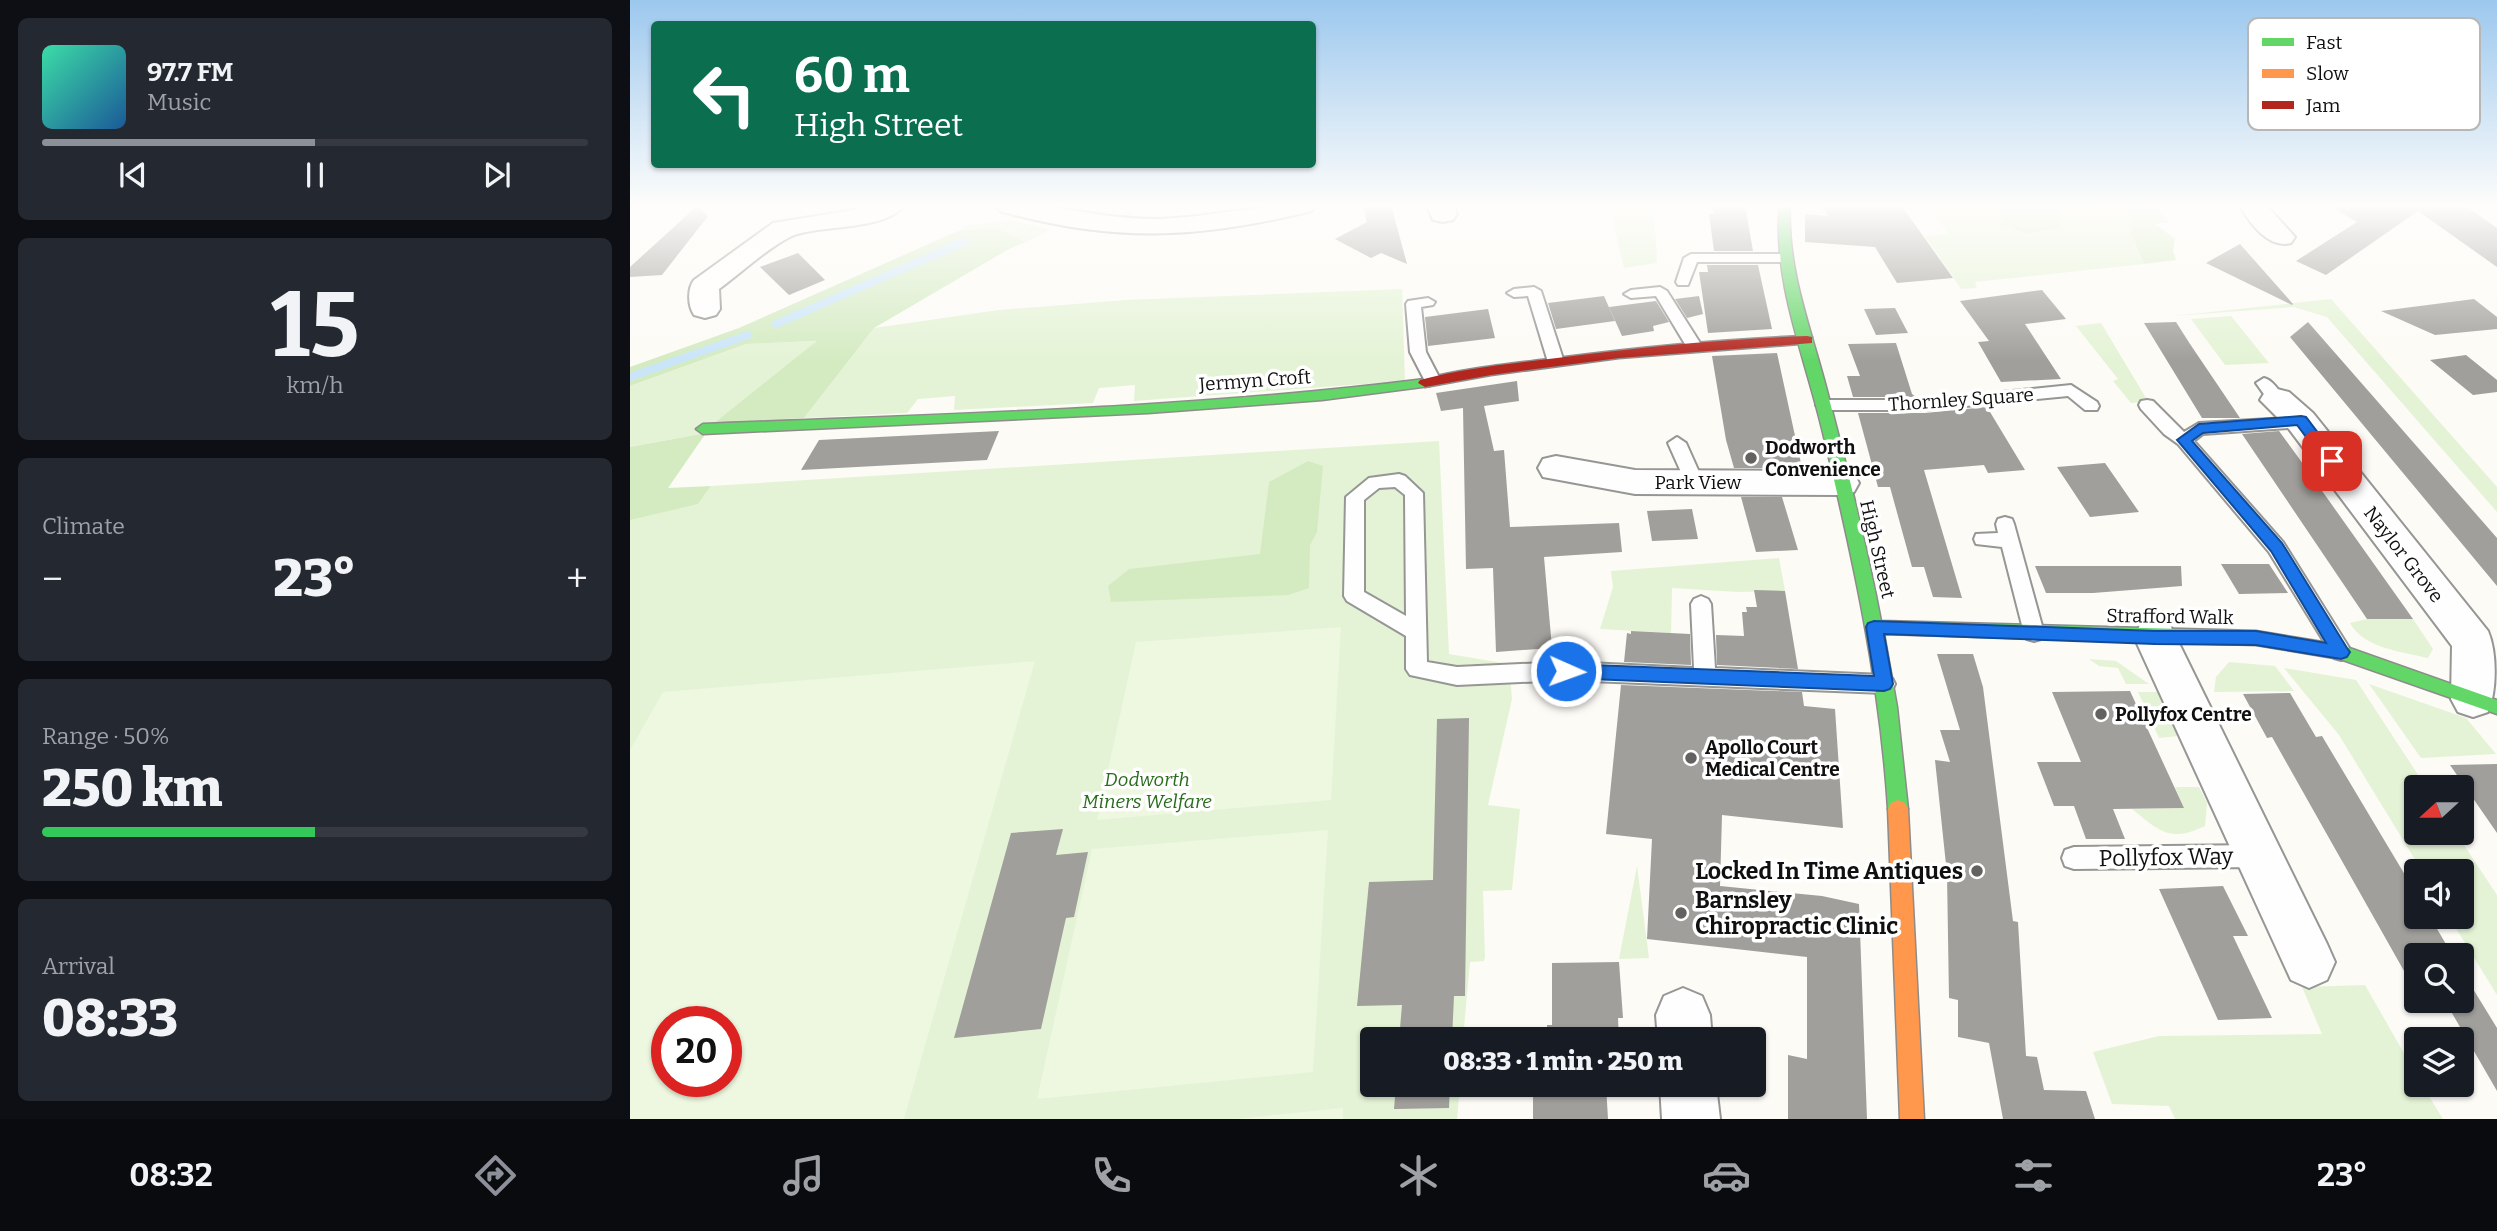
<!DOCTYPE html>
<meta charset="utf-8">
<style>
body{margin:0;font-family:Bitter,serif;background:#242831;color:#f1f3f6;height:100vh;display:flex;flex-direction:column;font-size:26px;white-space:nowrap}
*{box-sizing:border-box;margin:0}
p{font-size:23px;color:#9ea1a6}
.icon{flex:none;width:38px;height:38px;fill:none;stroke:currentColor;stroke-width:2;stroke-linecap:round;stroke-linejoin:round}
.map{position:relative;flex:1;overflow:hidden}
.panel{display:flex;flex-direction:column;gap:18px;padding:18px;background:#0d0f14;width:630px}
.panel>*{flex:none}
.hud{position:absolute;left:21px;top:21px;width:665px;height:147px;border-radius:7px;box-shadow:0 2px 5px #0004;background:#0b6e4f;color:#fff;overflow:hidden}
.needle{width:46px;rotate:249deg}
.fabs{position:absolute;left:1774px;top:775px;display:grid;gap:14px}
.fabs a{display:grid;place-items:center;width:70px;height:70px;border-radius:7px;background:#171b24;box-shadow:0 2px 5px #0004;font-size:35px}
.speed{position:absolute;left:21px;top:1006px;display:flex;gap:14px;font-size:35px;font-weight:700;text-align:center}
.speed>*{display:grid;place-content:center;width:91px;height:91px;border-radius:50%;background:#171b24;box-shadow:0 2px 5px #0004;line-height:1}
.speed .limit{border:10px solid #d22;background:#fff;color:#111}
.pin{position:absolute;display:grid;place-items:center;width:60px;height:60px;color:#fff;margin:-30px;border-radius:14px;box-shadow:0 4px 10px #0006}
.me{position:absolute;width:77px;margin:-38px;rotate:92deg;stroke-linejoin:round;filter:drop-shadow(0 0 5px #0008)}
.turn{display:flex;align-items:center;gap:24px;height:147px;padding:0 28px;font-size:32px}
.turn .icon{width:91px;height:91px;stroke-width:2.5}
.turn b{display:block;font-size:49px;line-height:60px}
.big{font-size:52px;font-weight:800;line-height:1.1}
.panel .tile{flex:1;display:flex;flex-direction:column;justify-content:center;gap:10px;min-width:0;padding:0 24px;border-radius:10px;background:#242831}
.panel .dial{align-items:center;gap:0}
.dial b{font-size:91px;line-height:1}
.song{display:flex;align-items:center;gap:21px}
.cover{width:84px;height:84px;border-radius:10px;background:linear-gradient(135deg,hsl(160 70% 55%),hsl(210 70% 35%))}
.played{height:7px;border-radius:4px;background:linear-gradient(90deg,#8c9099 50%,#363941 50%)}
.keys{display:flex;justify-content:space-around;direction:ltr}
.heat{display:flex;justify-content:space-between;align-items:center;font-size:38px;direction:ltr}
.charge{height:10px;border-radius:5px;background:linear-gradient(90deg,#34c759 50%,#363941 0)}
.trip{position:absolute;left:730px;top:1027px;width:406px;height:70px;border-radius:7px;background:#171b24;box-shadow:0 2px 5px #0004;font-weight:800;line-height:70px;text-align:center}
.menu{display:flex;height:112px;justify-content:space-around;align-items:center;background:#090b0e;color:#9ea1a6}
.menu .icon{width:49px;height:49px}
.menu .current{color:#8c9099}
.menu b{font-size:32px;color:#f1f3f6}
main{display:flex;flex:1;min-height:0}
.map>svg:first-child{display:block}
.green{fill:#e4f3d5;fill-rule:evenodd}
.forest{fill:#d4ebc2}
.pitch{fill:#eef7df;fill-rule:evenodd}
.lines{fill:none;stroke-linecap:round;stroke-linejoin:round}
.stream{stroke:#cae5f8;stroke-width:8}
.building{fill:#a09f9b}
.lane-casing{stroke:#969694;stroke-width:4}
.street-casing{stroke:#969694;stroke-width:4}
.fast-casing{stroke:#8d8c8a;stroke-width:3}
.slow-casing{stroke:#8d8c8a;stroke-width:3}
.jam-casing{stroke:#8d8c8a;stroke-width:3}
.lane{fill:#fffefe;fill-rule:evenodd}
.street{fill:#fffefe;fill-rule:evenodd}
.fast{fill:#63d668;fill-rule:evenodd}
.slow{fill:#ff974d;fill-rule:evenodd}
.jam{fill:#b3261e;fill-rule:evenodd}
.route{fill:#1a73e8;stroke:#114b97;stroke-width:2}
.poi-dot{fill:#636260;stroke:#fff;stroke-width:2.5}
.labels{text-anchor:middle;stroke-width:7;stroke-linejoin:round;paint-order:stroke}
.street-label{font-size:19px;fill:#101010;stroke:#fff}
.poi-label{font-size:19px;font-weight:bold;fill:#101010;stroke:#fff;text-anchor:start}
.park-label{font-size:19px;font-style:italic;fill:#286c1c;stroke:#fff}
.near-street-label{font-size:23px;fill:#101010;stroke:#fff}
.near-poi-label{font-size:23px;font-weight:bold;fill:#101010;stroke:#fff;text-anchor:end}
.key{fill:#fff;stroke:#b7b7b7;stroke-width:2}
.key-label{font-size:19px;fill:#101010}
</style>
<main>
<section class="panel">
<div class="tile">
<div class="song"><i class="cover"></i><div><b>97.7 FM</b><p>Music</p></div></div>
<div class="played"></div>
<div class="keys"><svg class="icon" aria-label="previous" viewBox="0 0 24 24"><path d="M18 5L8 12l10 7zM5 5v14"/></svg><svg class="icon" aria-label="pause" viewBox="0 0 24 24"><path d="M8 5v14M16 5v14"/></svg><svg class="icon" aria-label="next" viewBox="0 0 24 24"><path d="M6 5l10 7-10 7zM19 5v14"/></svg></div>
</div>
<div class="tile dial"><b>15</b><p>km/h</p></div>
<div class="tile"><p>Climate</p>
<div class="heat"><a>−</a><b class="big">23°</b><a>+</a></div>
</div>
<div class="tile"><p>Range · 50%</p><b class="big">250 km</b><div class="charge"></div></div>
<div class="tile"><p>Arrival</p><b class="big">08:33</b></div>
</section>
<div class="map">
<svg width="1867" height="1119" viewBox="0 0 1867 1119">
<rect width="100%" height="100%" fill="#fcfbf6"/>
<!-- green -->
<path class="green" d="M416,205H512L495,217L455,213Z
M979,205H1024L1027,263L994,268Z
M1300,205H1370L1373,215L1487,205L1504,218L1501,233L1514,264L1345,282L1347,288L1331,289L1295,236L1318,234Z
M382,220L420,230L396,242L367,228L328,231L338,225Z
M772,289L775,381L504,401L505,385L469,388L463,403L324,410L325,396L288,399L277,413L174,418L244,328L369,310L496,300Z
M1701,299L1867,487V512L1697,317L1664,307L1543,316Z
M1601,316L1639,363L1595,365L1561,319Z
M1471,323L1516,398L1515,402L1501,403L1483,381L1488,379L1446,326Z
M189,341L84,423L76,433L0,447V386L116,344Z
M809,441L819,654L879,664L882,699L858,805L890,809L882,890L853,891L855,957L854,961L840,962L833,1039L742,1040V1085H830L827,1119H0V515L68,504L81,486ZM37,1022H96V1082H37Z
M1149,558L1155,591L1108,592L1042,588L1041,633L970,629L983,587L981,571Z
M1737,619H1783L1803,649L1798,658C1773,652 1733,648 1720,623Z
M1459,659L1486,661L1519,684H1496L1488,668L1469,666Z
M1599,662L1645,666L1664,691L1584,692L1586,677Z
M1654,668L1726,680L1796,787L1787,788V833H1826L1867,895V995L1819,917H1832V872L1792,871L1709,735Z
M1739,684L1836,718L1866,754L1791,758Z
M1508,692H1529L1548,736L1529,738Z
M1545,787H1569L1577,803L1575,826C1540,843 1529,831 1502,809L1554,808Z
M1007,866L1019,958L989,959Z
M1735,985L1787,1076V1085H1792L1813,1119H1545L1539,1106L1482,1104L1463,1052L1529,1036L1692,1034L1672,987Z"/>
<!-- forest -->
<path class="forest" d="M1370,205H1523L1540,222L1525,224L1545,239L1543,251L1546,260L1514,264L1501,233L1504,218L1487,205L1431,211V228L1396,233L1370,225L1373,215Z
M367,228L396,242L379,249L244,328L174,418L84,423L187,341L116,344L0,386V367L109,328L328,231Z
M76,433L38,488L81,486L68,504L0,520V447Z
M678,461L693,466L687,532L680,545L679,588L658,595L481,602L478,586L499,569L630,554L639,482Z"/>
<!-- pitch -->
<path class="pitch" d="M711,627L701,800L467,820L506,642Z
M405,661L274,1119H0V750L33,692ZM37,1022H96V1082H37Z
M698,830L683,1072L407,1099L462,849Z
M713,1108V1119H604Z"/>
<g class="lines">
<!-- stream -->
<path class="stream" d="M146,324L336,241
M0,377L118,335"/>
</g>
<!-- building -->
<path class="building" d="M733,205H761L777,264L751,253L741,258L705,239L737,222Z
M1082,205H1115L1123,251H1084L1079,214H1084Z
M1192,205H1271L1323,278L1267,283L1245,247L1175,242V214L1198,216Z
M1698,205H1834L1867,228V267L1788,211L1696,275L1666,261L1727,222Z
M67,206L78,216L32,275L0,277V267Z
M1610,244L1663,304L1662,305L1576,263Z
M168,253L195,280L159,295L130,267Z
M1077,265H1128L1142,329L1078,333L1069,272H1078Z
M1412,290L1436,319L1395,324L1431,379L1371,382L1348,342L1359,341L1330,301Z
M974,296L985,321L926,329L918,303Z
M1069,296L1073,314L1057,318L1045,299Z
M1844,299L1867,317V329L1805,335L1751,311Z
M1026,301L1039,322L1023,326L1024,331L992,336L979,307Z
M1265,308L1278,333L1246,335L1234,309Z
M858,309L865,338L798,346L795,317Z
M1546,322L1560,344L1610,418H1572L1514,323Z
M1678,322L1867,538V586L1660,337Z
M1266,343L1282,394L1286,397H1223L1217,376H1230L1218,344Z
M1147,353L1172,468H1104L1096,440L1082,356Z
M1836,355L1867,380V392L1843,395L1800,360Z
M887,381L889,401L854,406L864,451L874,450L880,527L989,523L992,552L914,557L922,648L866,652L863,568L836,569L833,408L811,411L806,393Z
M1357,407L1395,470L1358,473L1354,465L1294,470L1332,598L1303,597L1294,567H1282L1260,487H1248L1228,413H1295Z
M369,431L357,460L171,470L189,440Z
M1649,431L1668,457L1783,619H1737L1612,434Z
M1475,463L1509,512L1460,517L1427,467Z
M1111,497H1152L1168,550L1126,552Z
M1062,509L1068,539L1022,541L1017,511Z
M1591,564H1639L1658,593L1609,594Z
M1405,566H1551L1552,586L1463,593H1416Z
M1124,590L1155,591L1168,669L1087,665L1086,635L1114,636L1112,612H1117L1116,607H1127Z
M1001,631L1060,634L1061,665L994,662L997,633L1001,634Z
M1307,654H1343L1353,687L1383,921L1388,922L1396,1056L1407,1057L1414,1090L1456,1091L1465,1119H1373L1359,1043L1328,1037V1000L1319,998L1317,874L1305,760L1320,762L1310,730H1330Z
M991,685L1172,692L1174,706L1205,709L1213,828L1092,815L1090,886L1192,896L1229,904L1237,1119H1158V1055L1177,1059V957L1017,939L1022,839L976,834Z
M1500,691L1554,808L1483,809L1495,839H1456L1444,806H1424L1407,762H1451L1422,692Z
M1660,693L1686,737L1692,736L1787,895V917H1800L1823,956H1789L1787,952V994L1642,737L1637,738L1613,694Z
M839,718L835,996H824L822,1040H769L772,1005L727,1006L739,882L803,880L807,719Z
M1867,764V833L1820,765Z
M433,829L426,855L458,852L444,917L436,918L411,1029L324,1038L381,833Z
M1593,886L1618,936H1603L1642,1018L1588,1020L1529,889Z
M989,962L993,1018H988L989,1040H917V1025H922V963Z
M1832,971L1867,1028V1091L1815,1001H1832Z
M766,1085H820L819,1108L764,1109Z
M918,1085H976L978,1119H903V1087Z"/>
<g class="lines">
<!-- lane casing -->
<g class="lane-casing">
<path id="lane" d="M1061,254H1155L1162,258L1155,262H1067L1058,285H1048L1046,282L1054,258Z
M904,287L911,291L934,362L932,365H920L918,362L898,296L884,297L877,293L884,289Z
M1030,287L1037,291L1072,346L1070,349H1058L1026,296L1001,298L994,294L1001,290Z
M798,298L805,302L803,305L791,307L796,352L810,379L802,384L796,383L780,352L776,304L778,301Z
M1634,378C1643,380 1650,392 1655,400L1653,404H1641L1626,383Z
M1441,385L1467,402L1469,406L1467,410H1455L1438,396L1295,410H1194L1186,405L1194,400H1295Z
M1517,400L1523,401L1554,432L1569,423L1677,417L1679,421L1677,425L1671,427L1573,434L1564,441L1653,542L1718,646L1721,652L1718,658L1711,660L1704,658L1639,552L1548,444L1534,434L1511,409L1509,405L1511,401Z
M1047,437L1056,443L1073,481L1070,485H1058L1055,481L1038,443Z
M769,474L775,476L793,493L797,662L827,667L936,662L1064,668L1061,604L1064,599L1071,596L1078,599L1081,604L1085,668L1254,675L1262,678L1265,684L1262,690L1254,693L936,680L827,685L780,675L776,669V636L717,601L714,596L716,497L739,478ZM765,487L775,495L776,616L734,592V500L749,488Z
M1375,517L1382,519L1384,524L1414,633L1411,639L1404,641L1397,639L1394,633L1372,547L1346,544L1344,539L1346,534L1368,533L1366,524L1368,519Z
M1628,845L1637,848L1640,856L1637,864L1628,867L1444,869L1435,866L1432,858L1435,850L1444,847Z"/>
</g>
<!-- street casing -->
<g class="street-casing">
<path id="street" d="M237,205H274C255,232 186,224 160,237C136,249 111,273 89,289L90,309L86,315L75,318L64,315C58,306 57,289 64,280L143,223L224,210Z
M366,205C380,205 395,203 409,205C448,211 486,219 526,219C580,218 632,203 686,205L682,211C569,239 483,243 370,211Z
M797,205H823L827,214L823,220L813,222L803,220Z
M1609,205H1636L1665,237L1661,243C1638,249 1620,223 1609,205Z
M1647,389L1659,392L1683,413L1858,631C1867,652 1867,691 1858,712L1843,717L1828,712L1821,699L1822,646L1659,429L1630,400L1635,392Z
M926,456L1005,470L1211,471L1224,474L1229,483L1224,492L1211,495L1005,494L913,477L908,468L913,459Z
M1525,621L1540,625L1697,944L1705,962L1697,980L1679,988L1661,980L1504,637L1510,625Z
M1053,988L1072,996L1080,1015L1082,1040H1028L1026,1015L1034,996Z
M1030,1085H1086L1090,1119H1032Z"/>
</g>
<!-- fast casing -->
<g class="fast-casing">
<path id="fast" d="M1150,205H1160C1157,269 1180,326 1196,387C1216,464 1236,542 1251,621L1626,631L1711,645L1867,700V714L1710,659L1626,645L1254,634L1267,707L1278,809L1275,815L1268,818L1261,815L1258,809C1250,681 1223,558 1193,433C1176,359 1142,282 1150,205Z
M795,379L802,383L800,386L692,400L518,413L73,434L66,429L73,424C314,414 556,409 795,379Z"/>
</g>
<!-- slow casing -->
<g class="slow-casing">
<path id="slow" d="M1268,800L1275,803L1278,809L1294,1119H1270L1258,809L1261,803Z"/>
</g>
<!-- jam casing -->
<g class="jam-casing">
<path id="jam" d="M1177,336L1182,337V343L989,358L861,375L795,387L788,383L790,380C835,368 881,364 927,358C1010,347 1093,339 1177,336Z"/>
</g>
<!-- lane -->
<use href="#lane" class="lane"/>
<!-- street -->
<use href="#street" class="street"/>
<!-- fast -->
<use href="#fast" class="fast"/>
<!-- slow -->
<use href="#slow" class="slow"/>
<!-- jam -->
<use href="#jam" class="jam"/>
</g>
<!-- sky -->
<linearGradient id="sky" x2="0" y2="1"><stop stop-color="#9cc8ee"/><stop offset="0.57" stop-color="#fefdfb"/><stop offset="1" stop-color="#fefdfb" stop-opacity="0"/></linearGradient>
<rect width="1867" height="361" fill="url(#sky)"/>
<!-- route -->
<path class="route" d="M1671,416L1676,417L1707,458L1710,461L1707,465H1697L1667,425L1573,433L1562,441L1652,543L1717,648L1720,652L1717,657L1711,659L1626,645L1525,644L1254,634L1263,684L1260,689L1254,691L936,678L930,676L928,671L930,666L936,664L1244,676L1236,627L1238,623L1244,621L1525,631H1626L1696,643L1641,551L1547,440L1569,424Z"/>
<!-- markers -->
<g class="poi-dot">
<circle cx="1121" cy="458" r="7"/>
<circle cx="1471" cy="714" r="7"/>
<circle cx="1061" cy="758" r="7"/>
<circle cx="1347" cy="871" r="7"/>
<circle cx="1051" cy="913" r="7"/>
</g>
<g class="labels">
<!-- street labels -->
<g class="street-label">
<text transform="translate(625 380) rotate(-4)" y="7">Jermyn Croft</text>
<text transform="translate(1331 399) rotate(-4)" y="7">Thornley Square</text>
<text x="1068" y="489">Park View</text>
<text transform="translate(1248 549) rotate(77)" y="7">High Street</text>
<text transform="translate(1774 554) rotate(52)" y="7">Naylor Grove</text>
<text transform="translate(1540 616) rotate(1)" y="7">Strafford Walk</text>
</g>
<!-- poi labels -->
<g class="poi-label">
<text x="1135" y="454">Dodworth<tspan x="1135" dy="22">Convenience</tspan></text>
<text x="1485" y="721">Pollyfox Centre</text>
<text x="1075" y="754">Apollo Court<tspan x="1075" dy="22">Medical Centre</tspan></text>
</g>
<!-- park labels -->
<g class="park-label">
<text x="517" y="786">Dodworth<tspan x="517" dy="22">Miners Welfare</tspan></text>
</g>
<!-- near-street labels -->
<g class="near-street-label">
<text transform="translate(1536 857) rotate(-1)" y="8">Pollyfox Way</text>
</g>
<!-- near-poi labels -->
<g class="near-poi-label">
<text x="1333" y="879">Locked In Time Antiques</text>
<text x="1065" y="908" text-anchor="start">Barnsley<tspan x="1065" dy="26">Chiropractic Clinic</tspan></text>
</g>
</g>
<!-- legend -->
<rect x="1618" y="18" width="232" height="112" rx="10" class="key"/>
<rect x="1632" y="38" width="32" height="8" fill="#63d668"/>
<rect x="1632" y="69" width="32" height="9" fill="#ff974d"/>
<rect x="1632" y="101" width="32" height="8" fill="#b3261e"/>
<g class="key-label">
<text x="1676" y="49">Fast</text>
<text x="1676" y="80">Slow</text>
<text x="1676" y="112">Jam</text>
</g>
</svg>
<div class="fabs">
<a><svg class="needle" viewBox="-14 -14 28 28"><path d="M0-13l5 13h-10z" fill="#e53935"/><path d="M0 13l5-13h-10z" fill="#9ea1a6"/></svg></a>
<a><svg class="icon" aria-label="sound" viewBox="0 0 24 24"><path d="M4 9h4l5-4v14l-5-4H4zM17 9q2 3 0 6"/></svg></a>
<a><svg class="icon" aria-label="search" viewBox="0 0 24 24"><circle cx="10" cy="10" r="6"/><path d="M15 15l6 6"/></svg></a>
<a><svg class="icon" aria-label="layers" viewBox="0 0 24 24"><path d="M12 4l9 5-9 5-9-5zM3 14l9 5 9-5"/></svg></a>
</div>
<div class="speed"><div class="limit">20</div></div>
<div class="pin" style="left:1702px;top:461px;background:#d93025"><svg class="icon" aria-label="arrive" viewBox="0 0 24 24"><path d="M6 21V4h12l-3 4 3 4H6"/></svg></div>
<svg class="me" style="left:936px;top:671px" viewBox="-20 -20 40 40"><circle r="17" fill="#1a73e8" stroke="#fff" stroke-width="3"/><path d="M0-11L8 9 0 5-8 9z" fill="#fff"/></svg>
<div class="trip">08:33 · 1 min · 250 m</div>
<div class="hud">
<div class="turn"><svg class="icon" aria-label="left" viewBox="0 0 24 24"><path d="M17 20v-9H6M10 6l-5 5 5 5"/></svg><div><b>60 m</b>High Street</div></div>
</div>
</div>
</main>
<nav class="menu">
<b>08:32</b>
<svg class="icon current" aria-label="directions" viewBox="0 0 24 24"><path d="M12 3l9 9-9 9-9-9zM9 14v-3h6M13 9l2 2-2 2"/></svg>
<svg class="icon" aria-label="music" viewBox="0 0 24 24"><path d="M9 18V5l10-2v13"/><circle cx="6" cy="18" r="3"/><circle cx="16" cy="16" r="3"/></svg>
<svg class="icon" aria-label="phone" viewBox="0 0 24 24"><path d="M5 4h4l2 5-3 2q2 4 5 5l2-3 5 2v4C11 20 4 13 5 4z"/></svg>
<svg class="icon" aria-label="climate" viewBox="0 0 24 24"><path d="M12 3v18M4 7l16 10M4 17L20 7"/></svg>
<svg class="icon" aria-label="car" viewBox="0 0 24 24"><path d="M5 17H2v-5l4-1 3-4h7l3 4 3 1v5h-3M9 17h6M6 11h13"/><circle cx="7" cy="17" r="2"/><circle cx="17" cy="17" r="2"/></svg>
<svg class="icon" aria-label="filters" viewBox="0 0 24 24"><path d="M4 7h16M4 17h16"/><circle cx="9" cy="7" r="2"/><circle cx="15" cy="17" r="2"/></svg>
<b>23°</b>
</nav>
